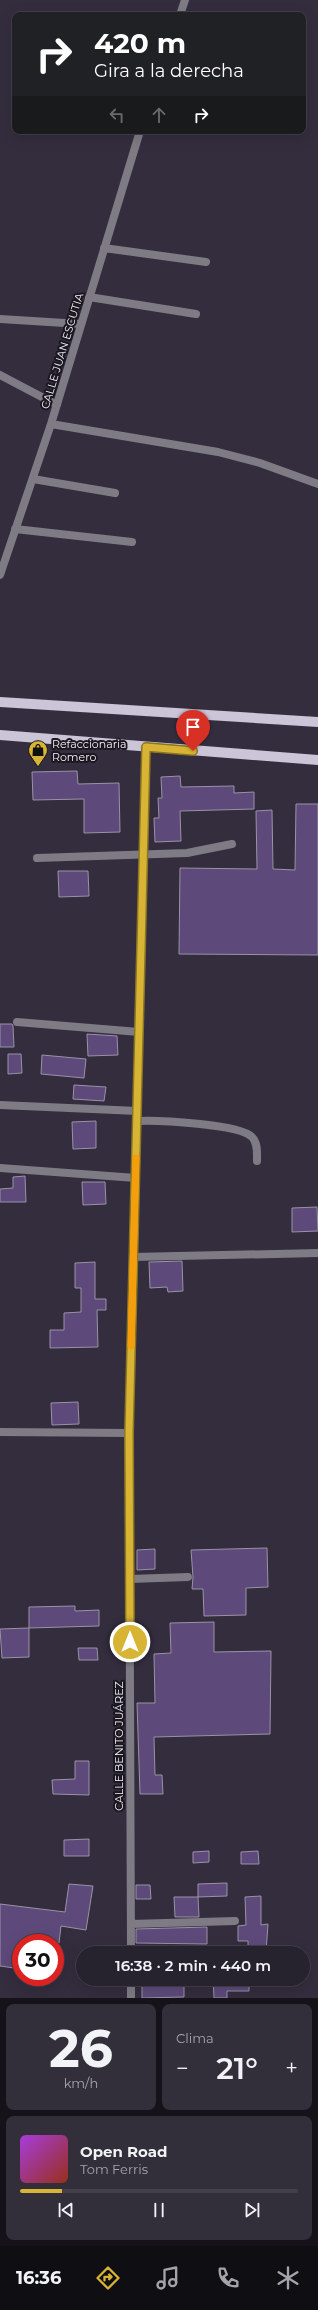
<!DOCTYPE html>
<html lang="es">
<meta charset="utf-8">
<style>
body{margin:0;font-family:Montserrat,sans-serif;background:#322f3a;color:#f1f3f6;height:100vh;display:flex;flex-direction:column;font-size:15px;white-space:nowrap}
*{box-sizing:border-box;margin:0}
p{font-size:13px;color:#a4a4aa}
.icon{flex:none;width:22px;height:22px;fill:none;stroke:currentColor;stroke-width:2;stroke-linecap:round;stroke-linejoin:round}
.map{position:relative;height:1998px;overflow:hidden}
.panel{display:flex;flex-direction:column;gap:6px;padding:6px;background:#151319;flex:1}
.panel>*{flex:none}
.banner{position:absolute;left:12px;top:12px;width:294px;height:122px;border-radius:8px;box-shadow:0 4px 16px #0002,0 0 0 1px #423f4a;background:#202124;color:#fff;overflow:hidden}
.speed{position:absolute;left:12px;top:1934px;display:flex;gap:8px;font-size:20px;font-weight:700;text-align:center}
.speed>*{display:grid;place-content:center;width:52px;height:52px;border-radius:50%;background:#26222e;box-shadow:0 4px 16px #0002,0 0 0 1px #423f4a;line-height:1}
.speed .limit{border:6px solid #d22;background:#fff;color:#111}
.pin{position:absolute;display:grid;place-items:center;width:34px;height:34px;color:#fff;margin:-41px -17px;border-radius:50% 50% 50% 0;rotate:-45deg;box-shadow:0 0 4px #0007}
.pin .icon{rotate:45deg}
.me{position:absolute;width:44px;margin:-22px;rotate:0deg;stroke-linejoin:round;filter:drop-shadow(0 0 3px #0008)}
.turn{display:flex;align-items:center;gap:14px;height:84px;padding:0 16px;font-size:18px}
.turn .icon{width:52px;height:52px;stroke-width:2.5}
.turn b{display:block;font-size:28px;line-height:34px}
.lanes{display:flex;align-items:center;height:38px;padding:0 16px;background:#0003;justify-content:center;gap:20px;direction:ltr}
.lanes .off{opacity:.35}
.big{font-size:30px;font-weight:600;line-height:1.1}
.panel .widget{flex:1;display:flex;flex-direction:column;justify-content:center;gap:6px;min-width:0;padding:0 14px;border-radius:8px;background:#322f3a}
.panel .dial{align-items:center;gap:0}
.dial b{font-size:52px;line-height:1}
.song{display:flex;align-items:center;gap:12px}
.cover{width:48px;height:48px;border-radius:6px;background:linear-gradient(135deg,hsl(280 70% 55%),hsl(10 70% 35%))}
.played{height:4px;border-radius:2px;background:linear-gradient(90deg,#d8b434 15%,#423f4a 15%)}
.keys{display:flex;justify-content:space-around;direction:ltr}
.heat{display:flex;justify-content:space-between;align-items:center;font-size:22px;direction:ltr}
.panel .tiles{flex:1;display:grid;gap:6px;grid-template-columns:1fr 1fr}
.widget:last-child{grid-column:span 2}
.trip{position:absolute;left:76px;top:1946px;width:234px;height:40px;border-radius:20px;background:#26222e;box-shadow:0 4px 16px #0002,0 0 0 1px #423f4a;font-weight:600;line-height:40px;text-align:center}
.dock{display:flex;height:64px;justify-content:space-around;align-items:center;background:#0f0e12;color:#a4a4aa}
.dock .icon{width:28px;height:28px}
.dock .on{color:#d8b434}
.dock b{font-size:18px;color:#f1f3f6}
.map>svg:first-child{display:block}
.building{fill:#5d4a7a;stroke:#9a92a7}
.lines{fill:none;stroke-linecap:round;stroke-linejoin:round}
.lane{stroke:#7e7b84;stroke-width:8}
.street{stroke:#7e7b84;stroke-width:8}
.primary{stroke:#ccc5d8;stroke-width:10}
.route-casing{stroke:#8c7522;stroke-width:10}
.route{stroke:#d8b434;stroke-width:7}
.slow{stroke:#f59e0b;stroke-width:7}
.labels{text-anchor:middle;stroke-width:4;stroke-linejoin:round;paint-order:stroke}
.street-label{font-size:11px;fill:#f5f1fc;stroke:#1a171f}
.poi-label{font-size:11px;fill:#f5f1fc;stroke:#1a171f;text-anchor:start}
</style>
<div class="map">
<svg width="318" height="1998" viewBox="0 0 318 1998">
<rect width="100%" height="100%" fill="#332d3e"/>
<!-- building -->
<path class="building" d="M77,771L78,784L119,783L120,832L84,833V799L33,800L32,772Z
M180,776L181,787L234,786V793L254,792V809L180,811L181,841L155,842L154,818H159L158,798H162L161,777Z
M296,804H318V955L179,954L180,868L257,869L256,811L272,810L273,869L295,870Z
M58,871H88L89,896L59,897Z
M0,1024H12L13,1026L14,1047H0Z
M87,1034L117,1036L118,1055L88,1056Z
M8,1054H21L22,1073L8,1074Z
M42,1055L86,1059L84,1078L41,1074Z
M74,1085L106,1087L104,1101L73,1099Z
M96,1121V1148L73,1149L72,1122Z
M25,1176L26,1202H0V1189L13,1188V1177Z
M82,1182H105L106,1204L83,1205Z
M317,1207L318,1231L292,1232V1208Z
M182,1261L183,1291L168,1292L167,1287L150,1288L149,1262Z
M95,1262V1299H106V1310H97L98,1347L50,1348V1330H64V1313L81,1312V1288H75V1263Z
M78,1402L79,1424L52,1425L51,1403Z
M267,1548L268,1587L246,1588V1615L204,1616L203,1589H192L193,1577L191,1550Z
M155,1549V1569L137,1570V1550Z
M75,1606V1611L99,1610V1626L29,1628V1607Z
M214,1622V1652L271,1651L270,1734L154,1737L155,1775H162L163,1794H140L137,1703H155L154,1654L171,1653L170,1623Z
M29,1628V1657L2,1658L0,1629Z
M78,1648H97L98,1660H79Z
M75,1761H89V1795L53,1794L52,1780L75,1779Z
M89,1839V1856H64V1840Z
M209,1851V1862L193,1863V1852Z
M258,1851L259,1864H241V1852Z
M227,1883V1896L198,1897V1884Z
M69,1884L93,1886L86,1930L61,1926L59,1943H21V1969L0,1966V1904L65,1912Z
M136,1885H150L151,1899H136Z
M261,1896V1925L268,1924L266,1953H248V1941H238V1926L246,1925L245,1897Z
M174,1897H198L199,1917H175Z
M207,1927V1944L136,1943V1929Z
M142,1979H184V1997L142,1998Z
M213,1979H249V1991H227V1998H214Z"/>
<g class="lines">
<!-- lane -->
<path class="lane" d="M37,858L187,853L232,844
M137,1121C157,1120 240,1124 252,1137C258,1143 257,1153 257,1161
M130,1579L188,1577"/>
<!-- street -->
<path class="street" d="M180,15L185,0
M104,248L206,262
M89,297L196,314
M0,319L81,324
M0,375L57,405
M51,424L218,452L260,463L318,484
M33,479L115,493
M15,529L132,542
M0,575L51,424L140,131
M17,1022L139,1032
M0,1105L138,1111
M0,1168L136,1178
M133,1257L318,1253
M0,1432L129,1433
M131,1924L235,1921
M131,1953L129,1433L146,747
M131,1998V1979"/>
<!-- primary -->
<path class="primary" d="M0,702L318,722
M0,735L318,760"/>
</g>
<g class="lines">
<!-- route casing -->
<g class="route-casing">
<path id="route" d="M130,1642L129,1433L146,747L193,751"/>
</g>
<!-- route -->
<use href="#route" class="route"/>
<!-- slow -->
<path class="slow" d="M131,1346L136,1158"/>
</g>
<!-- icons -->
<defs>
<g id="shop-pin" transform="scale(1)"><path d="M0 17L-7.5 6A9.5 9.5 0 1 1 7.5 6Z" fill="#d8b434" stroke="#1a171f"/><path d="M-5-2.5h2.3a2.7 3.5 0 0 1 5.4 0H5L5.5 6h-11ZM-1.5-2.5h3a1.5 2.3 0 0 0-3 0Z" fill="#111"/></g>
</defs>
<g fill-rule="evenodd">
<use href="#shop-pin" x="38" y="750"/>
</g>
<g class="labels">
<!-- street labels -->
<g class="street-label">
<text transform="translate(62 351) rotate(-73)" y="4">CALLE JUAN ESCUTIA</text>
<text transform="translate(119 1746) rotate(-90)" y="4">CALLE BENITO JUÁREZ</text>
</g>
<!-- poi labels -->
<g class="poi-label">
<text x="52" y="748">Refaccionaria<tspan x="52" dy="13">Romero</tspan></text>
</g>
</g>
</svg>
<div class="speed"><div class="limit">30</div></div>
<div class="pin" style="left:193px;top:751px;background:#d93025"><svg class="icon" aria-label="arrive" viewBox="0 0 24 24"><path d="M6 21V4h12l-3 4 3 4H6"/></svg></div>
<svg class="me" style="left:130px;top:1642px" viewBox="-20 -20 40 40"><circle r="17" fill="#d8b434" stroke="#fff" stroke-width="3"/><path d="M0-11L8 9 0 5-8 9z" fill="#fff"/></svg>
<div class="trip">16:38 · 2 min · 440 m</div>
<div class="banner">
<div class="turn"><svg class="icon" aria-label="right" viewBox="0 0 24 24"><path d="M7 20v-9h11M14 6l5 5-5 5"/></svg><div><b>420 m</b>Gira a la derecha</div></div>
<div class="lanes"><svg class="icon off" aria-label="left" viewBox="0 0 24 24"><path d="M17 20v-9H6M10 6l-5 5 5 5"/></svg><svg class="icon off" aria-label="ahead" viewBox="0 0 24 24"><path d="M12 20V5M6 11l6-6 6 6"/></svg><svg class="icon" aria-label="right" viewBox="0 0 24 24"><path d="M7 20v-9h11M14 6l5 5-5 5"/></svg></div>
</div>
</div>
<section class="panel">
<div class="tiles">
<div class="widget dial"><b>26</b><p>km/h</p></div>
<div class="widget"><p>Clima</p>
<div class="heat"><a>−</a><b class="big">21°</b><a>+</a></div>
</div>
<div class="widget">
<div class="song"><i class="cover"></i><div><b>Open Road</b><p>Tom Ferris</p></div></div>
<div class="played"></div>
<div class="keys"><svg class="icon" aria-label="previous" viewBox="0 0 24 24"><path d="M18 5L8 12l10 7zM5 5v14"/></svg><svg class="icon" aria-label="pause" viewBox="0 0 24 24"><path d="M8 5v14M16 5v14"/></svg><svg class="icon" aria-label="next" viewBox="0 0 24 24"><path d="M6 5l10 7-10 7zM19 5v14"/></svg></div>
</div>
</div>
</section>
<nav class="dock">
<b>16:36</b>
<svg class="icon on" aria-label="directions" viewBox="0 0 24 24"><path d="M12 3l9 9-9 9-9-9zM9 14v-3h6M13 9l2 2-2 2"/></svg>
<svg class="icon" aria-label="music" viewBox="0 0 24 24"><path d="M9 18V5l10-2v13"/><circle cx="6" cy="18" r="3"/><circle cx="16" cy="16" r="3"/></svg>
<svg class="icon" aria-label="phone" viewBox="0 0 24 24"><path d="M5 4h4l2 5-3 2q2 4 5 5l2-3 5 2v4C11 20 4 13 5 4z"/></svg>
<svg class="icon" aria-label="climate" viewBox="0 0 24 24"><path d="M12 3v18M4 7l16 10M4 17L20 7"/></svg>
</nav>
